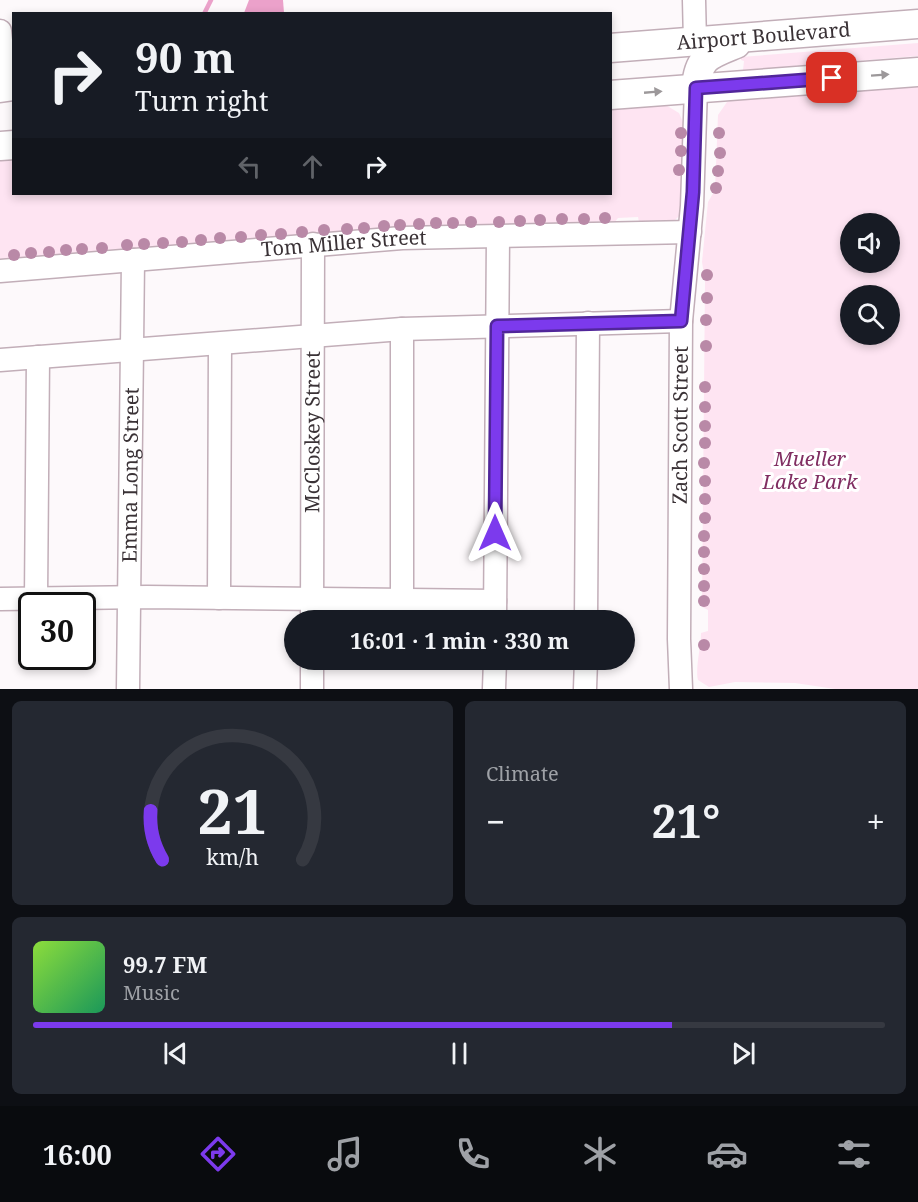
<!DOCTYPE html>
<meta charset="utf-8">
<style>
body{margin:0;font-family:"Noto Serif",serif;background:#242831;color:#f1f3f6;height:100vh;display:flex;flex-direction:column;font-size:22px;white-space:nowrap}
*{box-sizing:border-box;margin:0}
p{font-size:20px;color:#9ea1a6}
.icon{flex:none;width:33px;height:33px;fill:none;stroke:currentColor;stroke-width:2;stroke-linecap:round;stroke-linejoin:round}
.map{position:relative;height:689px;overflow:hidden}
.details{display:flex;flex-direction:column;gap:12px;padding:12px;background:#0d0f14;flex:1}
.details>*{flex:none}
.guide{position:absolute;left:12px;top:12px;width:600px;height:183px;border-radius:0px;box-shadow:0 3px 9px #0003;background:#171b24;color:#f1f3f6;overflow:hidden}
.tools{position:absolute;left:840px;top:213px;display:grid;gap:12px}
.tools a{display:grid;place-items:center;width:60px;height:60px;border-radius:50%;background:#171b24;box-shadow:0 3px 9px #0003;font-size:30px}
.speed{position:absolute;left:18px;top:592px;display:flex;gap:12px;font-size:30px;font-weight:700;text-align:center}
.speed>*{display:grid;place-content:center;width:78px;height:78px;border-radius:50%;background:#171b24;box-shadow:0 3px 9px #0003;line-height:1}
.speed .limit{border:3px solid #111;border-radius:9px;background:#fff;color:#111}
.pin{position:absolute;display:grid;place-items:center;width:51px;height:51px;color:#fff;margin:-26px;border-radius:12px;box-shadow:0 3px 9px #0006}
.me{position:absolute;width:66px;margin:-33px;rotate:0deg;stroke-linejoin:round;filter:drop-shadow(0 0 4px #0008)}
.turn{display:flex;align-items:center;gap:21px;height:126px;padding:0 24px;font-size:27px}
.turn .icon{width:78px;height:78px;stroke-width:2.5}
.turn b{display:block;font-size:42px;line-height:51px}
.lanes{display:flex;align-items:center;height:57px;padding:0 24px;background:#0003;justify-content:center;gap:30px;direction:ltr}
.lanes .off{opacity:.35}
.big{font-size:45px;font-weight:700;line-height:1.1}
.details .tile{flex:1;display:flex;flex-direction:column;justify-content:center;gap:9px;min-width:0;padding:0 21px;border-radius:9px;background:#242831}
.details .dial{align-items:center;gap:0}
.dial svg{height:156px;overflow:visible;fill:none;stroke:#363941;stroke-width:7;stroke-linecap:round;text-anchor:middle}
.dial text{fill:#f1f3f6;stroke:none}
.song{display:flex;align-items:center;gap:18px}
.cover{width:72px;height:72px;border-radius:9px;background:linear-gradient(135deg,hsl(90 70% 55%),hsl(150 70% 35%))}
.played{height:6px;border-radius:3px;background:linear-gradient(90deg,#7c3aed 75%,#363941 75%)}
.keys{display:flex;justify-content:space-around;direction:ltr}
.heat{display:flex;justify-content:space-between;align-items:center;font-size:33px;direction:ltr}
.details .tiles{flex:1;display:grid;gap:12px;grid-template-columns:1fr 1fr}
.tile:last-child{grid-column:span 2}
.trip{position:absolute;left:284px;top:610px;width:351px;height:60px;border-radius:30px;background:#171b24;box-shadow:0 3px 9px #0003;font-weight:700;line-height:60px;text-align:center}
.dock{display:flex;height:96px;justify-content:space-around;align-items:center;background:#090b0e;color:#9ea1a6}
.dock .icon{width:42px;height:42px}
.dock .on{color:#7c3aed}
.dock b{font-size:27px;color:#f1f3f6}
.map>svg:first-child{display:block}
.green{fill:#fee4f2;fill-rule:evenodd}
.water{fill:#eba1ca}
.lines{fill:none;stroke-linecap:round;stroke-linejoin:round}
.stream{stroke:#eba1ca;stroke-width:4.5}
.minor-casing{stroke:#c2aeb8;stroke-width:25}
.major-casing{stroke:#c2aeb8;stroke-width:31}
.minor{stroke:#fff;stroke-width:22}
.major{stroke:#fff;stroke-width:28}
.tree{fill:#b989a7}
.oneway{fill:#9c989a}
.route-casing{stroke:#51269a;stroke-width:15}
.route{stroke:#7c3aed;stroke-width:10}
.labels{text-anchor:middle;stroke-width:6;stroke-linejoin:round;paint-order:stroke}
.street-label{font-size:20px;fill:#3a3236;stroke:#fff}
.park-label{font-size:20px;font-style:italic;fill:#812e62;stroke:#fff}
</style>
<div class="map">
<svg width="918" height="689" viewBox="0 0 918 689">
<rect width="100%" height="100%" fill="#fdf9fb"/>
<!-- green -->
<path class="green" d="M918,43V56L743,70L744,61L741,60V57Z
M918,83V689H835L795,683L735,682L709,687L698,680C695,669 701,647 701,633L708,631V610L702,607L705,281L702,262L708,202L715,190L718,115L727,102L737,99ZM850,224H890V262H850ZM850,296H890V334H850Z
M664,104L679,113L685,127L682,213L675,220L639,222L638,217L618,218L614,223L0,260V155L13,154L14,194H610L611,108Z"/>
<!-- water -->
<path class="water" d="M249,0H283L284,13H244Z"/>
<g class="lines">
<!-- stream -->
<path class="stream" d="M204,14L211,0"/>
<!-- minor casing -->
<g class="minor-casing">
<g id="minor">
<path d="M694,0L695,42"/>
<path d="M0,31L6,87"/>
<path id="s1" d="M0,271L402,238L690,232"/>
<path d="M0,360L402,329L681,321"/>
<path d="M219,598L220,344"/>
<path d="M0,599L147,597L495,601"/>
<path d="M36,599L38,357"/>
<path d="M402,601V329"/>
<path id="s2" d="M312,621L313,244"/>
<path d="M495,621L498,236"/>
<path d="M586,621L588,323"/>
<path id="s3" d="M128,689L133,260"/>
<path d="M312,689V660"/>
<path d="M494,689L495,660"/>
<path d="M585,689L586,660"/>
<path id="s4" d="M681,689L679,639L681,321L692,206L696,88"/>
</g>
</g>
<!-- major casing -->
<g class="major-casing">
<g id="major">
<path id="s5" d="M610,48L918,24"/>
<path d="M0,88L14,86"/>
<path d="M696,88C698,57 709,55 736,44"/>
<path d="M610,95L918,72"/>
<path d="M0,146L14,145"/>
</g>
</g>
<!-- minor -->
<use href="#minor" class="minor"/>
<!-- major -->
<use href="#major" class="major"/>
</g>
<!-- trees -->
<g class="tree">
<circle cx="681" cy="133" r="6"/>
<circle cx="719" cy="133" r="6"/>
<circle cx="681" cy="151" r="6"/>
<circle cx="720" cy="153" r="6"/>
<circle cx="679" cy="170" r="6"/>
<circle cx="718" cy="171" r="6"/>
<circle cx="716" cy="188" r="6"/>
<circle cx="605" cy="218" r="6"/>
<circle cx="562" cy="219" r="6"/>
<circle cx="584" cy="219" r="6"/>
<circle cx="540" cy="220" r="6"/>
<circle cx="520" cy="221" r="6"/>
<circle cx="471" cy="222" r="6"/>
<circle cx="499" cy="222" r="6"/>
<circle cx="436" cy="223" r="6"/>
<circle cx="453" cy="223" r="6"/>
<circle cx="419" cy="224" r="6"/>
<circle cx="400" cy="225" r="6"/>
<circle cx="384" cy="226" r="6"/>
<circle cx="364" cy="228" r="6"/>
<circle cx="347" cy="229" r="6"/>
<circle cx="324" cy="230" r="6"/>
<circle cx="302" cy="232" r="6"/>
<circle cx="281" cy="234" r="6"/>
<circle cx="261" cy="235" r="6"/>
<circle cx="241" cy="237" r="6"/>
<circle cx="220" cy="238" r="6"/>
<circle cx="201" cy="240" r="6"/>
<circle cx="182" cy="242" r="6"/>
<circle cx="163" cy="243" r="6"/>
<circle cx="144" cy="244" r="6"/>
<circle cx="127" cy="245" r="6"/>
<circle cx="102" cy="248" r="6"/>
<circle cx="82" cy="249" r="6"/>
<circle cx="66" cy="250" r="6"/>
<circle cx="49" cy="252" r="6"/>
<circle cx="31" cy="253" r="6"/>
<circle cx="14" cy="255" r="6"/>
<circle cx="707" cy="275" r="6"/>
<circle cx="707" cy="298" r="6"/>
<circle cx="706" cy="320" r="6"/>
<circle cx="706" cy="346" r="6"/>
<circle cx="705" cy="387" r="6"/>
<circle cx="705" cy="407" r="6"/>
<circle cx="705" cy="426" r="6"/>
<circle cx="705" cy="443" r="6"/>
<circle cx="704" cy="463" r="6"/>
<circle cx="705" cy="481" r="6"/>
<circle cx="705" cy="499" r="6"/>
<circle cx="705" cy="518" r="6"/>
<circle cx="704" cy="536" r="6"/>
<circle cx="704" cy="552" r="6"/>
<circle cx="704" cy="569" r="6"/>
<circle cx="704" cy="586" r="6"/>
<circle cx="704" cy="601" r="6"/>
<circle cx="704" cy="645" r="6"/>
</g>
<!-- one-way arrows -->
<defs><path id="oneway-solid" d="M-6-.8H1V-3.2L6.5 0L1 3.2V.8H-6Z" transform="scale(1.5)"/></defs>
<g class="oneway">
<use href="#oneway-solid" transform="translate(880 75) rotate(-4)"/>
<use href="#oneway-solid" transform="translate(653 92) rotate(-5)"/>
</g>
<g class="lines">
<!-- route casing -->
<g class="route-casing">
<path id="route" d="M495,533L497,326L681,321L693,192L696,88L832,78"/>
</g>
<!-- route -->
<use href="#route" class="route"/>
</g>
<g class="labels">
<!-- street labels -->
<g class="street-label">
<text dy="7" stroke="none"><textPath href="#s5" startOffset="154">Airport Boulevard</textPath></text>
<text dy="7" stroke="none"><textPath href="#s1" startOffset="345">Tom Miller Street</textPath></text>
<text dy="7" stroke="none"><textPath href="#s4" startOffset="264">Zach Scott Street</textPath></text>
<text dy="7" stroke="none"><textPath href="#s2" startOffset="189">McCloskey Street</textPath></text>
<text dy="7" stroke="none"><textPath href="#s3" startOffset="214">Emma Long Street</textPath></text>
</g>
<!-- park labels -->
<g class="park-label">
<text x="810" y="466">Mueller<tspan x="810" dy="23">Lake Park</tspan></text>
</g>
</g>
</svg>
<div class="tools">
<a><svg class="icon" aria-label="sound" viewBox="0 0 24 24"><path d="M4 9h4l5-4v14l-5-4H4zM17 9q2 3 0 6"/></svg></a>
<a><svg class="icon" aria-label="search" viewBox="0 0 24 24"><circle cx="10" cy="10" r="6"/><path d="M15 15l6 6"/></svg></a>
</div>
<div class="speed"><div class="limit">30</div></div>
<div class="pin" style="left:832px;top:78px;background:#d93025"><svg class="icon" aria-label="arrive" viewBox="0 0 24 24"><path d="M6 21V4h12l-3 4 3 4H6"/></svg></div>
<svg class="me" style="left:495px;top:533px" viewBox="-20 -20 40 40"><path d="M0-17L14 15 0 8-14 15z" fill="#7c3aed" stroke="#fff" stroke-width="4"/></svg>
<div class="trip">16:01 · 1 min · 330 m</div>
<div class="guide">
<div class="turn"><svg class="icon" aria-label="right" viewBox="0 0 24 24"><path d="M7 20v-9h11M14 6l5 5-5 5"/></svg><div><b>90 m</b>Turn right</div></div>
<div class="lanes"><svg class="icon off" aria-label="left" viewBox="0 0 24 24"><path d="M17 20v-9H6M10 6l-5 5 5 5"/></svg><svg class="icon off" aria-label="ahead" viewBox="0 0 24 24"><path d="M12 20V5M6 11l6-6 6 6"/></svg><svg class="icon" aria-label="right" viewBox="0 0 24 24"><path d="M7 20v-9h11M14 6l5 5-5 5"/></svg></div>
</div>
</div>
<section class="details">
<div class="tiles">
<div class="tile dial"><svg viewBox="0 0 100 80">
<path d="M14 69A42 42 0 1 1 86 69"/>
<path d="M14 69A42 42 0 0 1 8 44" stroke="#7c3aed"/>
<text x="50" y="56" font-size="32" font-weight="700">21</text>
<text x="50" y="72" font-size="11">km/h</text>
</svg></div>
<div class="tile"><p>Climate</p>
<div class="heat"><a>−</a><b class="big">21°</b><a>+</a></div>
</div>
<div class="tile">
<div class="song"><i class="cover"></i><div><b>99.7 FM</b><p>Music</p></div></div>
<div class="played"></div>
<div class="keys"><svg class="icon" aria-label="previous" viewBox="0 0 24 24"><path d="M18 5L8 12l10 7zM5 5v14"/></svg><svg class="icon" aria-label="pause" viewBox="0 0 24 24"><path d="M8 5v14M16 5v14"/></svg><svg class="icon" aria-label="next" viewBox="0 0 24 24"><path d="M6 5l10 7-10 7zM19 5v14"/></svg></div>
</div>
</div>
</section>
<nav class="dock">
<b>16:00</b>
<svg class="icon on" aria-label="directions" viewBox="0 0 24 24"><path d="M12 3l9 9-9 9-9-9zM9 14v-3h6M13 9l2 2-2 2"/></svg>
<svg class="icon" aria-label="music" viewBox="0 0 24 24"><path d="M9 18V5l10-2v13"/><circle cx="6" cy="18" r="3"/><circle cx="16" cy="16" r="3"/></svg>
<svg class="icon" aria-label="phone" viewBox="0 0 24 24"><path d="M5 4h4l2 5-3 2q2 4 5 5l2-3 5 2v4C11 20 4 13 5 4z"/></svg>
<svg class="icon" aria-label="climate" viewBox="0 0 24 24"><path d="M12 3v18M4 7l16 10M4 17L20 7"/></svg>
<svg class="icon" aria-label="car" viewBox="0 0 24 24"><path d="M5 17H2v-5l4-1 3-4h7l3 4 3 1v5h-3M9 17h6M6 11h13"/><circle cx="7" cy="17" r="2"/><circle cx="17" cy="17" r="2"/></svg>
<svg class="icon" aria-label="filters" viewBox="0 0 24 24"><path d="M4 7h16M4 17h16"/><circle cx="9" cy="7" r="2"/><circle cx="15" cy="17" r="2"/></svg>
</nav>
